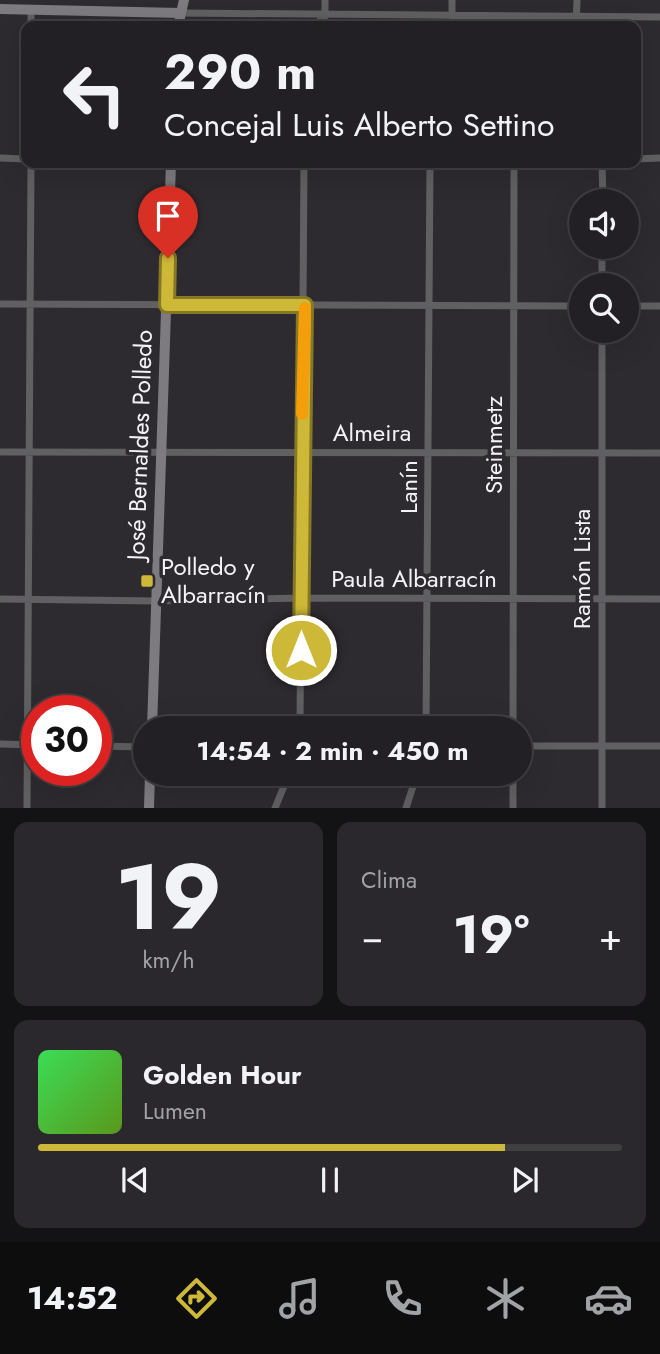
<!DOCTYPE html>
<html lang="es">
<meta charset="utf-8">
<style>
body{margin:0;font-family:Jost,sans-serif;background:#2a282c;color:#f1f3f6;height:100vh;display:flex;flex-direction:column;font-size:26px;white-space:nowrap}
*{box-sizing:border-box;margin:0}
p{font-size:23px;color:#a2a3a6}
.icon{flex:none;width:38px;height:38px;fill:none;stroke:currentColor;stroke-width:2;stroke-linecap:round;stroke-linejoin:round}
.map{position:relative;height:808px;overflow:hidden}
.side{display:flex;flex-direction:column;gap:14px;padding:14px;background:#131214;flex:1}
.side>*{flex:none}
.guide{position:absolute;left:21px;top:21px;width:620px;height:147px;border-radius:14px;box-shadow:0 7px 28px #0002,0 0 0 2px #3f3e41;background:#222024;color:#f1f3f6;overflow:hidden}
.tools{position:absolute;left:569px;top:189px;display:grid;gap:14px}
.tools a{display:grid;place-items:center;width:70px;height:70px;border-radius:50%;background:#222024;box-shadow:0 7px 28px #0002,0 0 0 2px #3f3e41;font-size:35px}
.speed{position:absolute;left:21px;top:695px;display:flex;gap:14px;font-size:35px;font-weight:700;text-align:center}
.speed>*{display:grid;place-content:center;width:91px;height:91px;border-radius:50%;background:#222024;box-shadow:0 7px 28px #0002,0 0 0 2px #3f3e41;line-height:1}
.speed .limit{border:10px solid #d22;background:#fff;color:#111}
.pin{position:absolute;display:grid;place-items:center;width:60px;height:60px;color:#fff;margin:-72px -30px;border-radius:50% 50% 50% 0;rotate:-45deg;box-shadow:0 0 7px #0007}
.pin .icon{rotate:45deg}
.me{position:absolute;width:77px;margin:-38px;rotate:0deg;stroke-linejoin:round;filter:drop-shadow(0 0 5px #0008)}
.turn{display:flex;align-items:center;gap:24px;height:147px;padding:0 28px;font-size:32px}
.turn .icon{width:91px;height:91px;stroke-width:2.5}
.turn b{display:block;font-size:49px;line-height:60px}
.big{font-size:52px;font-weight:700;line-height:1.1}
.side .tile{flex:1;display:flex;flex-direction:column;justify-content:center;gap:10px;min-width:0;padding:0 24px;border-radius:14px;background:#2a282c}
.side .dial{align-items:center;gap:0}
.dial b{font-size:91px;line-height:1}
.song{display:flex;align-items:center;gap:21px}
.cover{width:84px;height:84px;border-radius:10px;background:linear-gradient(135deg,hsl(130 70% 55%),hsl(90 70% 35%))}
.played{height:7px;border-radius:4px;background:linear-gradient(90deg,#ceb837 80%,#3f3e41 80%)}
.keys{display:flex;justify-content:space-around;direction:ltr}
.heat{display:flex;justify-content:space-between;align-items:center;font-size:38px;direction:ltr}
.side .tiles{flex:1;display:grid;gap:14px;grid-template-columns:1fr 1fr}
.tile:last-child{grid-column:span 2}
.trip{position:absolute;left:133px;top:716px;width:399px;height:70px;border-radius:35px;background:#222024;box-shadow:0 7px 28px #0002,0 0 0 2px #3f3e41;font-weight:700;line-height:70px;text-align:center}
.tab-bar{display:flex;height:112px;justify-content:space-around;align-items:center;background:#0e0d0e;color:#a2a3a6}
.tab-bar .icon{width:49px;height:49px}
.tab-bar .active{color:#ceb837}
.tab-bar b{font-size:32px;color:#f1f3f6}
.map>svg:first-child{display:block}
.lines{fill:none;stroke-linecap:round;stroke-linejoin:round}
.street{stroke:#605f62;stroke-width:7}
.secondary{stroke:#7d7b7f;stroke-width:10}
.route-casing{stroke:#867824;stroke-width:18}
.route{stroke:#ceb837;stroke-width:12}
.slow{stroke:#f59e0b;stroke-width:12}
.poi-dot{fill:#ceb837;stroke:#2e2b30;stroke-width:2.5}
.labels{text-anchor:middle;stroke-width:7;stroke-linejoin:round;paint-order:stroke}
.street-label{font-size:24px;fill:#f4f2f6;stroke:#2e2b30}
.poi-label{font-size:24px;fill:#f4f2f6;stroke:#2e2b30;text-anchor:start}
</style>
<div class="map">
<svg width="660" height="808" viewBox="0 0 660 808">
<rect width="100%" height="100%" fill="#2e2b30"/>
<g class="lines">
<!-- street -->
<path class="street" d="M325,0V16
M180,13L660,17
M452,16V0
M31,26V9
M319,26L321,16
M576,26L577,0
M0,158L26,159
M635,159L660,158
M602,163L603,201
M602,285V247
M0,304L581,306
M626,306H660
M0,452L660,453
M0,599L156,601L301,598L660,599
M300,728L304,163
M426,728L430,163
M513,728L514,163
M0,744L37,745
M96,746L145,747
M520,746H660
M27,808L31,163
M275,808L289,774
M406,808L417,774
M513,808V774
M602,808V331"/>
<!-- secondary -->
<path class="secondary" d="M0,9L180,13
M178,26L184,0
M152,728L171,163
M149,808L150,774"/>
</g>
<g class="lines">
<!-- route casing -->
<g class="route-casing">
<path id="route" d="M168,258L167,305H305L301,650"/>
</g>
<!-- route -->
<use href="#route" class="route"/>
<!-- slow -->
<path class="slow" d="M302,414L305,308"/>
</g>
<!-- markers -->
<rect class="poi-dot" x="140" y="574" width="14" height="14" rx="3.5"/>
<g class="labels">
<!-- street labels -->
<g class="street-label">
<text x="372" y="441">Almeira</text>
<text transform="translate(140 445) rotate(-88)" y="8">José Bernaldes Polledo</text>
<text transform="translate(494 445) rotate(-90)" y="8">Steinmetz</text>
<text transform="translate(409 487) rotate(-90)" y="8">Lanín</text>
<text transform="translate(582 569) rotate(-90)" y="8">Ramón Lista</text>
<text x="414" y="587">Paula Albarracín</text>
</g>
<!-- poi labels -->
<g class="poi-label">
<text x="161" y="575">Polledo y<tspan x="161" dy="28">Albarracín</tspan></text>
</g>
</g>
</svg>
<div class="tools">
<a><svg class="icon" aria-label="sound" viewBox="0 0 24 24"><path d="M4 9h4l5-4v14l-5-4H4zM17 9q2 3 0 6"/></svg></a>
<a><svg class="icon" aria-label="search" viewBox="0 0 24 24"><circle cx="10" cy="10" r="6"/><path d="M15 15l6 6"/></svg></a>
</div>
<div class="speed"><div class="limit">30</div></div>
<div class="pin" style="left:168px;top:258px;background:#d93025"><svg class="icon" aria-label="arrive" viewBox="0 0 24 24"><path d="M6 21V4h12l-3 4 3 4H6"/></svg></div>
<svg class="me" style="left:301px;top:650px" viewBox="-20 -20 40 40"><circle r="17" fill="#ceb837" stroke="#fff" stroke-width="3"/><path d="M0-11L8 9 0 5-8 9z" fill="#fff"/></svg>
<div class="trip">14:54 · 2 min · 450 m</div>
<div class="guide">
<div class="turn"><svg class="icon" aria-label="left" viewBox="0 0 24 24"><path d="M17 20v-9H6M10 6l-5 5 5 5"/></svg><div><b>290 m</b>Concejal Luis Alberto Settino</div></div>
</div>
</div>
<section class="side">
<div class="tiles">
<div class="tile dial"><b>19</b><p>km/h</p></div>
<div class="tile"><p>Clima</p>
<div class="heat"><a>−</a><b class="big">19°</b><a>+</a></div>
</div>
<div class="tile">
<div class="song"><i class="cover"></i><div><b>Golden Hour</b><p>Lumen</p></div></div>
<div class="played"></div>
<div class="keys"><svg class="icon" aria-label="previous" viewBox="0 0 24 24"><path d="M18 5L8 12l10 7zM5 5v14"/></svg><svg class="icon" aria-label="pause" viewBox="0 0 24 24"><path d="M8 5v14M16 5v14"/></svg><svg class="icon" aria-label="next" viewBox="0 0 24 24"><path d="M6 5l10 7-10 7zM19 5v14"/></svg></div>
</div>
</div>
</section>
<nav class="tab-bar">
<b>14:52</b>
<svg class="icon active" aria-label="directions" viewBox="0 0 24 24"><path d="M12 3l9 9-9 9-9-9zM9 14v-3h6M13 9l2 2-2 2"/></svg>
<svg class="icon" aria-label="music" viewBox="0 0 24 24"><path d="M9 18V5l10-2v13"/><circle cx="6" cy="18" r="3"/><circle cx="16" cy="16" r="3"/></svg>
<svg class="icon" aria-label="phone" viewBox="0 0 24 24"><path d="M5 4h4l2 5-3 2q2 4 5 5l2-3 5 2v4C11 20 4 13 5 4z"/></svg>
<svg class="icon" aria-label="climate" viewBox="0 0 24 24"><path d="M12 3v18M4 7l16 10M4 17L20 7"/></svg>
<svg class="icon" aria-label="car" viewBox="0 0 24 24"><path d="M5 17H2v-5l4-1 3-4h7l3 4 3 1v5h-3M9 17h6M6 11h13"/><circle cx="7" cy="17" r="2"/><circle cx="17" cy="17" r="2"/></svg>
</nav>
